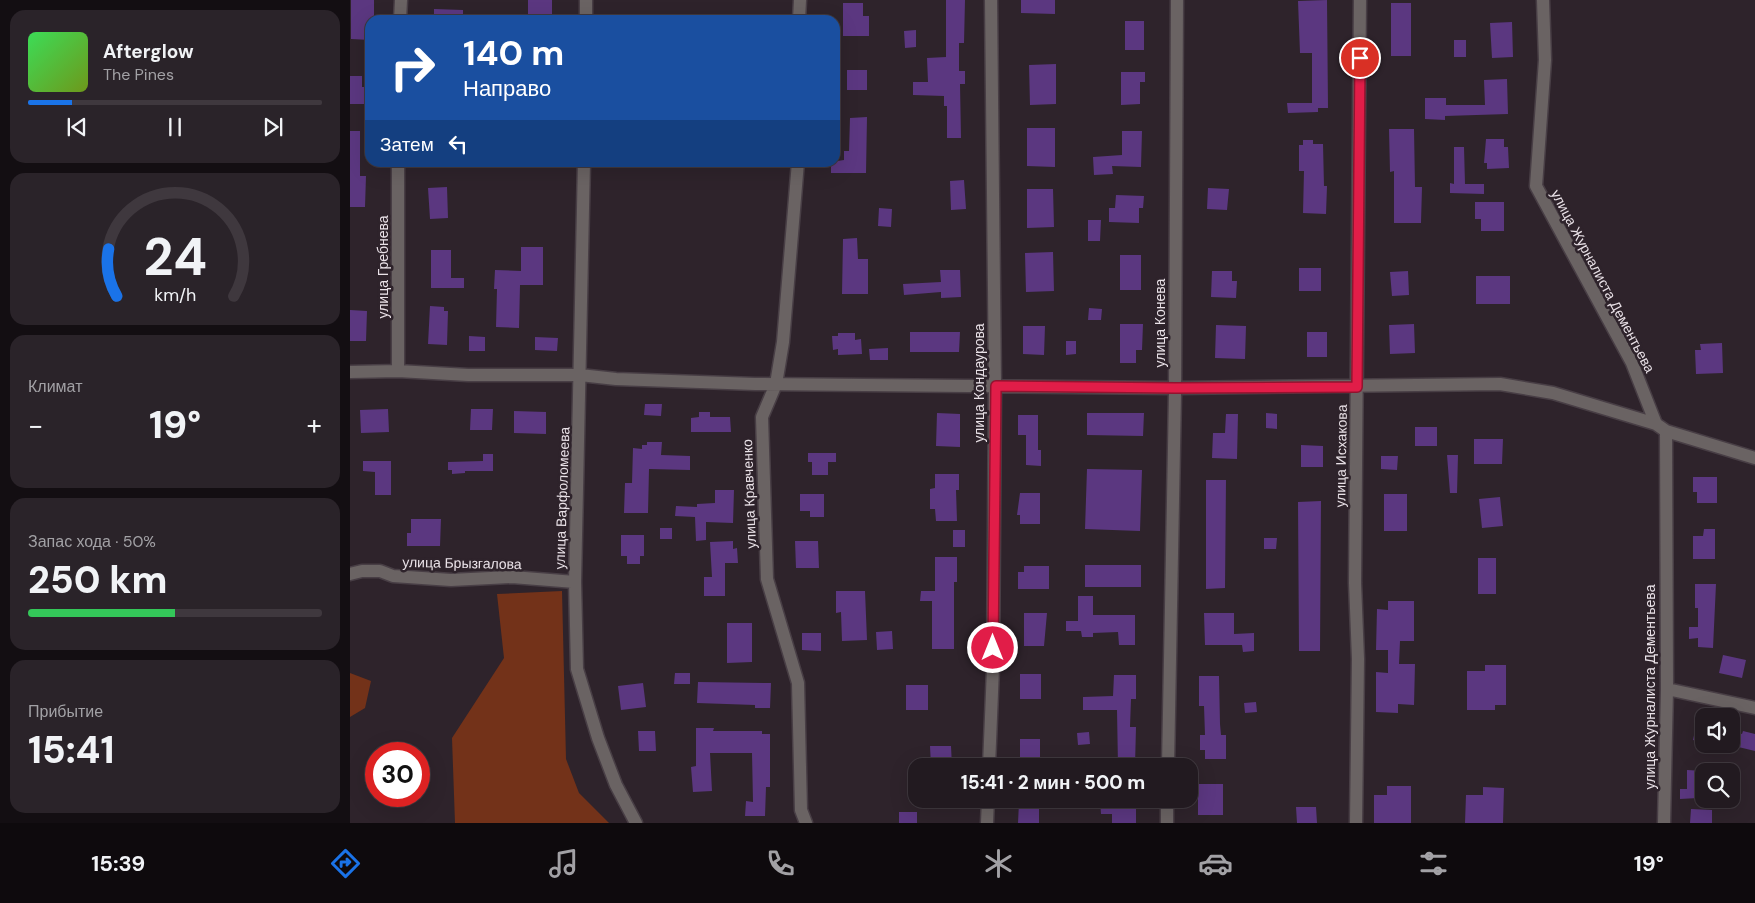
<!DOCTYPE html>
<html lang="ru">
<meta charset="utf-8">
<style>
body{margin:0;font-family:"DM Sans",sans-serif;background:#2a2329;color:#f1f3f6;height:100vh;display:flex;flex-direction:column;font-size:19px;white-space:nowrap}
*{box-sizing:border-box;margin:0}
p{font-size:16px;color:#a2a1a5}
.icon{flex:none;width:28px;height:28px;fill:none;stroke:currentColor;stroke-width:2;stroke-linecap:round;stroke-linejoin:round}
.map{position:relative;flex:1;overflow:hidden}
.sheet{display:flex;flex-direction:column;gap:10px;padding:10px;background:#130e12;width:350px}
.sheet>*{flex:none}
.banner{position:absolute;left:15px;top:15px;width:475px;height:152px;border-radius:15px;box-shadow:0 5px 20px #0002,0 0 0 1px #3f383e;background:#1a4fa0;color:#fff;overflow:hidden}
.controls{position:absolute;left:1345px;top:708px;display:grid;gap:10px}
.controls a{display:grid;place-items:center;width:45px;height:45px;border-radius:10px;background:#221a20;box-shadow:0 5px 20px #0002,0 0 0 1px #3f383e;font-size:25px}
.speed{position:absolute;left:15px;top:742px;display:flex;gap:10px;font-size:25px;font-weight:700;text-align:center}
.speed>*{display:grid;place-content:center;width:65px;height:65px;border-radius:50%;background:#221a20;box-shadow:0 5px 20px #0002,0 0 0 1px #3f383e;line-height:1}
.speed .limit{border:8px solid #d22;background:#fff;color:#111}
.pin{position:absolute;display:grid;place-items:center;width:42px;height:42px;color:#fff;margin:-21px;border:2px solid #fff;border-radius:50%;box-shadow:0 1px 5px #0007}
.me{position:absolute;width:55px;margin:-28px;rotate:0deg;stroke-linejoin:round;filter:drop-shadow(0 0 4px #0008)}
.turn{display:flex;align-items:center;gap:18px;height:105px;padding:0 15px;font-size:22px}
.turn .icon{width:65px;height:65px;stroke-width:2.5}
.turn b{display:block;font-size:35px;line-height:42px}
.then{display:flex;align-items:center;height:48px;padding:0 15px;background:#0003;gap:10px;font-size:19px}
.big{font-size:38px;font-weight:800;line-height:1.1}
.sheet .card{flex:1;display:flex;flex-direction:column;justify-content:center;gap:8px;min-width:0;padding:0 18px;border-radius:15px;background:#2a2329}
.sheet .dial{align-items:center;gap:0}
.dial svg{height:130px;overflow:visible;fill:none;stroke:#3f383e;stroke-width:7;stroke-linecap:round;text-anchor:middle}
.dial text{fill:#f1f3f6;stroke:none}
.song{display:flex;align-items:center;gap:15px}
.cover{width:60px;height:60px;border-radius:8px;background:linear-gradient(135deg,hsl(130 70% 55%),hsl(80 70% 35%))}
.played{height:5px;border-radius:2px;background:linear-gradient(90deg,#1a73e8 15%,#3f383e 15%)}
.keys{display:flex;justify-content:space-around;direction:ltr}
.heat{display:flex;justify-content:space-between;align-items:center;font-size:28px;direction:ltr}
.charge{height:8px;border-radius:4px;background:linear-gradient(90deg,#34c759 50%,#3f383e 0)}
.trip{position:absolute;left:558px;top:758px;width:290px;height:50px;border-radius:15px;background:#221a20;box-shadow:0 5px 20px #0002,0 0 0 1px #3f383e;font-weight:800;line-height:50px;text-align:center}
.menu{display:flex;height:80px;justify-content:space-around;align-items:center;background:#0e0a0d;color:#a2a1a5}
.menu .icon{width:35px;height:35px}
.menu .selected{color:#1a73e8}
.menu b{font-size:22px;color:#f1f3f6}
main{display:flex;flex:1;min-height:0}
.map>svg:first-child{display:block}
.green{fill:#733219}
.building{fill:#5b3780}
.lines{fill:none;stroke-linecap:round;stroke-linejoin:round}
.street-casing{stroke:#483e45;stroke-width:15}
.street{stroke:#6a6363;stroke-width:12}
.route-casing{stroke:#92132f;stroke-width:12}
.route{stroke:#e11d48;stroke-width:9}
.labels{text-anchor:middle;stroke-width:5;stroke-linejoin:round;paint-order:stroke}
.street-label{font-size:14px;fill:#eae2e8;stroke:#2e232b}
</style>
<main>
<section class="sheet">
<div class="card">
<div class="song"><i class="cover"></i><div><b>Afterglow</b><p>The Pines</p></div></div>
<div class="played"></div>
<div class="keys"><svg class="icon" aria-label="previous" viewBox="0 0 24 24"><path d="M18 5L8 12l10 7zM5 5v14"/></svg><svg class="icon" aria-label="pause" viewBox="0 0 24 24"><path d="M8 5v14M16 5v14"/></svg><svg class="icon" aria-label="next" viewBox="0 0 24 24"><path d="M6 5l10 7-10 7zM19 5v14"/></svg></div>
</div>
<div class="card dial"><svg viewBox="0 0 100 80">
<path d="M14 69A42 42 0 1 1 86 69"/>
<path d="M14 69A42 42 0 0 1 9 40" stroke="#1a73e8"/>
<text x="50" y="56" font-size="32" font-weight="700">24</text>
<text x="50" y="72" font-size="11">km/h</text>
</svg></div>
<div class="card"><p>Климат</p>
<div class="heat"><a>−</a><b class="big">19°</b><a>+</a></div>
</div>
<div class="card"><p>Запас хода · 50%</p><b class="big">250 km</b><div class="charge"></div></div>
<div class="card"><p>Прибытие</p><b class="big">15:41</b></div>
</section>
<div class="map">
<svg width="1405" height="823" viewBox="0 0 1405 823">
<rect width="100%" height="100%" fill="#2e232b"/>
<!-- green -->
<path class="green" d="M212,591L216,759L229,793L259,823H105L102,738L154,658L147,594Z
M0,673L21,681L15,708L0,717Z"/>
<!-- building -->
<path class="building" d="M1,0H24V20H20V40L1,39Z
M178,0H202V20H178Z
M596,0H615L614,43H609V71H615V84H610L611,138H597V106H594V96L563,95V82H578L577,58L596,57Z
M671,0H705V14L671,13Z
M977,0L978,108H968V112L938,113L937,103H962V53H950L948,1Z
M493,3H513V16H519V36H493Z
M1041,3H1061V56H1041Z
M84,9L113,10V20H84Z
M775,21H794V50H775Z
M1162,22L1163,57L1142,58L1140,23Z
M566,30V47L555,48L554,31Z
M1104,40H1116V57H1104Z
M706,64V104L680,105L679,65Z
M497,70H517V90H497Z
M771,72H795V82H790V104L771,105Z
M0,76H12V87H19V104H0Z
M1157,79L1158,114L1095,116V120L1075,119V98H1096V105H1135L1134,80Z
M517,117L516,173H481V162L494,160V151H499L500,118Z
M677,128H705V167L677,166Z
M1039,129H1064L1065,187H1072L1071,223H1044V171L1040,172Z
M0,131H10V176H16L15,207H0Z
M772,131H792L791,167L762,166L763,174L744,175L743,157L772,155Z
M1136,139H1154V147H1158L1159,168L1137,169V163H1134Z
M953,140H963V144H973L974,186H977L976,214L953,213L954,171H949V145H953Z
M1104,147H1114L1115,184H1134V194L1100,193V183L1104,184Z
M614,180L616,209L601,210L600,181Z
M97,187L98,218L80,219L78,188Z
M858,188L879,189L877,210L857,209Z
M677,189H703L704,227L677,228Z
M766,195L794,196L793,208H789V223L759,222V208H765Z
M1125,202H1154V231H1131V219H1125Z
M529,208L542,209L541,227L528,226Z
M738,220H751L750,241H738Z
M507,238L508,259H518V294H492L493,239Z
M171,247H193V285H170L169,328L146,327L147,289H144L145,270L171,271Z
M81,250H101V278H114V288H81Z
M703,252L704,291L676,292L675,253Z
M770,255H791V290H770Z
M949,268H971V291H949Z
M590,270H610L611,297L591,298V292L554,295L553,284L591,282Z
M862,271H882V281H887L886,298L861,297Z
M1058,271L1059,295L1042,296L1040,272Z
M1126,276H1160V304H1126Z
M80,306L94,307V311H98L97,345L78,344Z
M739,308L752,309L751,320H738Z
M0,310L17,311L16,341H0Z
M770,324H793L792,350H786V363H770Z
M1064,324L1065,353L1040,354L1039,325Z
M866,325L896,326L895,359L865,358Z
M673,326H695L694,355L673,354Z
M560,332H610L609,352H560Z
M957,332H977V357H957Z
M488,333H505V340L511,339L512,354L488,355V349L483,350L482,336H488Z
M119,336L135,337V351H119Z
M185,337L208,338L207,351L185,350Z
M716,341H726V354L716,355Z
M1372,343L1373,373L1346,374L1345,350H1351L1350,344Z
M538,348V360H520L519,349Z
M295,404H312L311,416L294,415Z
M38,409L39,432L11,433L10,410Z
M121,409H143L142,430H120Z
M164,411L196,412V434L164,433Z
M349,412H360V417H380L381,432H341V418L349,417Z
M587,413L610,414V447L586,446Z
M737,413H794L793,436L737,435Z
M916,413L927,414V429L916,428Z
M876,414H888L887,459L862,458L863,433H875Z
M668,415H688V450H691V466L676,465V435H668Z
M1065,427H1087V446H1065Z
M1124,439H1153L1152,464H1124Z
M297,442H312L311,455L340,456V470L299,469L298,513H274L275,483H282L283,448L292,449V445H297Z
M951,445L973,446V467H951Z
M458,453H486V462H478V475H462V462H458Z
M133,454H143V471H115V473L102,474V470H98V462L133,461Z
M1097,455H1108L1107,493H1100Z
M1031,456H1048L1047,470L1031,469Z
M13,461H41V495H25V472L13,471Z
M737,469L792,470L790,531L735,529Z
M585,474H609V490H606L607,521H586L585,509H580V489L585,488Z
M1343,477H1367V503H1347V492H1343Z
M856,480H876L875,588L856,589Z
M365,490H384L383,523L356,522V540L346,541L345,517L325,516L326,506L347,507V504L365,503Z
M670,493H690V524H670V515H667Z
M450,494H474V517H460V511H450Z
M1034,494H1057V531H1034Z
M1150,497L1153,526L1132,528L1129,499Z
M971,501L970,651H949L948,502Z
M61,519H91L90,546H57V533H61Z
M310,528H322V539H310Z
M1354,529H1365V559H1343V536H1353Z
M603,530H615V547H603Z
M271,535H294V556H290V564H277V556H271Z
M914,538H927L926,549H914Z
M383,541V549L387,548L388,563H375V596H354V577H362L360,542Z
M445,541H468L469,568H446Z
M585,557H607V582H604V649H582V601H570L571,591H585Z
M1128,558H1146V594H1128Z
M735,565H791V587H735Z
M674,566H699V589H668V572H674Z
M1345,584H1366L1363,648L1348,647V638L1339,639V627H1348V608H1345Z
M486,591H515L517,640L492,641L491,612L486,613Z
M728,596H743V615H785V645H769L768,632L743,633V637H732L731,631H716V621H728Z
M1038,601H1064V641H1050L1049,664H1065L1064,705L1048,704V713L1026,712V672L1038,673V650H1026L1027,609L1038,610Z
M674,613H697L694,646H674Z
M854,613H884V634L904,633V651L893,652L892,645H855Z
M377,623H402V662L377,663Z
M542,631L543,649L527,650L526,632Z
M452,633H471V651L452,650Z
M1373,655L1396,660L1392,678L1369,673Z
M1135,665H1156V705H1145V710H1117V671H1135Z
M325,673H340V684H324Z
M670,674H691V699H670Z
M764,675H786V699H781L780,727H786L785,766H768L767,710H733V697L763,696Z
M849,676H869L870,724L871,735H876V759H855V750H850V735H855L854,706H849Z
M348,682L421,683L420,708H405V705L347,703Z
M293,683L296,707L271,710L268,686Z
M556,685H578V710H556Z
M906,702L907,712L895,713L894,703Z
M1349,712H1354V743L1343,740Z
M346,728H364L363,731H412V734H420V787H416L415,816H395L396,801L403,802L402,753H360L362,791L343,792L341,767L346,766Z
M288,731H305L306,751H289Z
M1393,731L1405,734V751L1380,745L1384,732L1392,734Z
M739,732L740,744L728,745L727,733Z
M670,739H690V762H670Z
M580,746H601L602,766H581Z
M1337,770L1354,771V784H1348V798L1330,799V789H1337Z
M848,784H873V815H848Z
M1037,786H1061V823H1024V795H1037Z
M1133,787L1154,788L1153,823H1115L1116,795H1133Z
M763,799H786V823H762V814H751L750,800Z
M669,802L689,803V823H668Z
M946,807H966L967,823H947Z
M1341,809L1362,810V823H1340Z
M549,812H567V823H549Z"/>
<g class="lines">
<!-- street casing -->
<g class="street-casing">
<path id="street" d="M1193,0L1195,60L1186,186L1282,363L1306,424
M50,20L51,0
M236,20V0
M449,20L450,0
M48,162V371
M234,162L225,582L227,669L248,738L266,785L286,823
M448,162L433,342L426,384L412,417L417,579L448,683L451,810L456,823
M0,372L48,371L118,375H230L266,379L405,384L825,388L1150,384L1203,393L1306,424L1316,431L1405,458
M0,574L12,571H30L43,576L101,580L162,577L225,582
M1317,689L1405,708
M639,766L643,668L645,386L641,0
M818,766L825,394L827,0
M637,823L638,799
M817,823V799
M1006,823L1008,659L1005,583L1010,0
M1314,823L1317,689L1316,431"/>
</g>
<!-- street -->
<use href="#street" class="street"/>
</g>
<g class="lines">
<!-- route casing -->
<g class="route-casing">
<path id="route" d="M643,648L646,386L825,388L1007,387L1010,58"/>
</g>
<!-- route -->
<use href="#route" class="route"/>
</g>
<g class="labels">
<!-- street labels -->
<g class="street-label">
<text transform="translate(33 267) rotate(-90)" y="5">улица Гребнева</text>
<text transform="translate(1253 281) rotate(62)" y="5">улица Журналиста Дементьева</text>
<text transform="translate(810 323) rotate(-90)" y="5">улица Конева</text>
<text transform="translate(629 383) rotate(-90)" y="5">улица Кондаурова</text>
<text transform="translate(991 456) rotate(-89)" y="5">улица Исхакова</text>
<text transform="translate(399 494) rotate(-92)" y="5">улица Кравченко</text>
<text transform="translate(212 498) rotate(-88)" y="5">улица Варфоломеева</text>
<text transform="translate(112 563) rotate(1)" y="5">улица Брызгалова</text>
<text transform="translate(1300 687) rotate(-90)" y="5">улица Журналиста Дементьева</text>
</g>
</g>
</svg>
<div class="controls">
<a><svg class="icon" aria-label="sound" viewBox="0 0 24 24"><path d="M4 9h4l5-4v14l-5-4H4zM17 9q2 3 0 6"/></svg></a>
<a><svg class="icon" aria-label="search" viewBox="0 0 24 24"><circle cx="10" cy="10" r="6"/><path d="M15 15l6 6"/></svg></a>
</div>
<div class="speed"><div class="limit">30</div></div>
<div class="pin" style="left:1010px;top:58px;background:#d93025"><svg class="icon" aria-label="arrive" viewBox="0 0 24 24"><path d="M6 21V4h12l-3 4 3 4H6"/></svg></div>
<svg class="me" style="left:643px;top:648px" viewBox="-20 -20 40 40"><circle r="17" fill="#e11d48" stroke="#fff" stroke-width="3"/><path d="M0-11L8 9 0 5-8 9z" fill="#fff"/></svg>
<div class="trip">15:41 · 2 мин · 500 m</div>
<div class="banner">
<div class="turn"><svg class="icon" aria-label="right" viewBox="0 0 24 24"><path d="M7 20v-9h11M14 6l5 5-5 5"/></svg><div><b>140 m</b>Направо</div></div>
<div class="then">Затем<svg class="icon" aria-label="left" viewBox="0 0 24 24"><path d="M17 20v-9H6M10 6l-5 5 5 5"/></svg></div>
</div>
</div>
</main>
<nav class="menu">
<b>15:39</b>
<svg class="icon selected" aria-label="directions" viewBox="0 0 24 24"><path d="M12 3l9 9-9 9-9-9zM9 14v-3h6M13 9l2 2-2 2"/></svg>
<svg class="icon" aria-label="music" viewBox="0 0 24 24"><path d="M9 18V5l10-2v13"/><circle cx="6" cy="18" r="3"/><circle cx="16" cy="16" r="3"/></svg>
<svg class="icon" aria-label="phone" viewBox="0 0 24 24"><path d="M5 4h4l2 5-3 2q2 4 5 5l2-3 5 2v4C11 20 4 13 5 4z"/></svg>
<svg class="icon" aria-label="climate" viewBox="0 0 24 24"><path d="M12 3v18M4 7l16 10M4 17L20 7"/></svg>
<svg class="icon" aria-label="car" viewBox="0 0 24 24"><path d="M5 17H2v-5l4-1 3-4h7l3 4 3 1v5h-3M9 17h6M6 11h13"/><circle cx="7" cy="17" r="2"/><circle cx="17" cy="17" r="2"/></svg>
<svg class="icon" aria-label="filters" viewBox="0 0 24 24"><path d="M4 7h16M4 17h16"/><circle cx="9" cy="7" r="2"/><circle cx="15" cy="17" r="2"/></svg>
<b>19°</b>
</nav>
